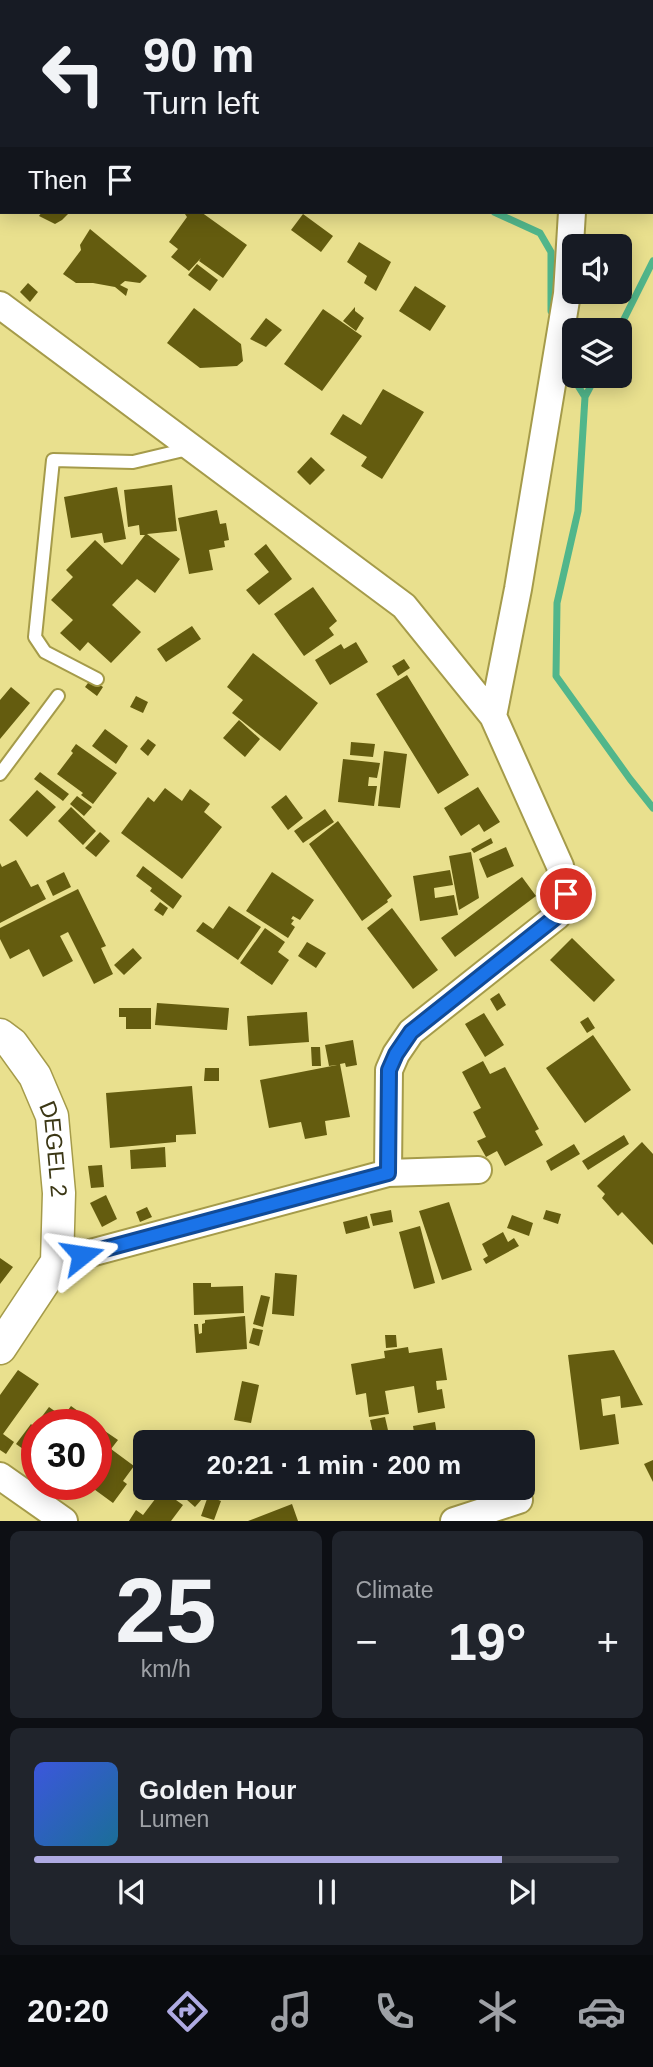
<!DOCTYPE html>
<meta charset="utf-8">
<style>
body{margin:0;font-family:Arial,sans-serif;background:#20242c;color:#f1f3f6;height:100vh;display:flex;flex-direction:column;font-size:26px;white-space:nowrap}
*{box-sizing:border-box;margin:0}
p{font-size:23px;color:#9ea1a6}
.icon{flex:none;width:38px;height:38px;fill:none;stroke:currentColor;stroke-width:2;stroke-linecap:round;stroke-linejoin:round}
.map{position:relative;height:1521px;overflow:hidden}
.panel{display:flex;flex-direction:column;gap:10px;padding:10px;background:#0d0f14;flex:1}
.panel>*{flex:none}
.top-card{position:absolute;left:0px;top:0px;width:654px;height:214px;box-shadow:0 4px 18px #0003;background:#171b24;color:#f1f3f6;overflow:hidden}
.fabs{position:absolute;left:562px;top:234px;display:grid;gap:14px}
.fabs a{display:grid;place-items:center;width:70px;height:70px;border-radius:10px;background:#171b24;box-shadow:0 4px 18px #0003;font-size:35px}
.speed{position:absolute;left:21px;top:1409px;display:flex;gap:14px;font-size:35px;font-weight:700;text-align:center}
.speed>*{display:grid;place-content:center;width:91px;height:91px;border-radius:50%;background:#171b24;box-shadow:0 4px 18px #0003;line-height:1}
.speed .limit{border:10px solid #d22;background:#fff;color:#111}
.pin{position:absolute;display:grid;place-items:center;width:60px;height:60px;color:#fff;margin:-30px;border:4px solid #fff;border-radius:50%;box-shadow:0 2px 7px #0007}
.me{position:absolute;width:77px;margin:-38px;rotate:75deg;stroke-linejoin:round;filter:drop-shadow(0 0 5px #0008)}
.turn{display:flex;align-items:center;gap:24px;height:147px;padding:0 28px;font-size:32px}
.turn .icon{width:91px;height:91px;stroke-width:2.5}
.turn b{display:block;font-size:49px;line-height:60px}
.then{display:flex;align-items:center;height:66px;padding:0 28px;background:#0003;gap:14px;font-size:26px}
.big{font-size:52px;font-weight:800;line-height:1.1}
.panel .card{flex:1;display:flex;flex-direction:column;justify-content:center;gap:10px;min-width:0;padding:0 24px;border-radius:10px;background:#20242c}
.panel .dial{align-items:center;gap:0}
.dial b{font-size:91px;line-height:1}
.song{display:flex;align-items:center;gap:21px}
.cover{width:84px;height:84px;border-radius:10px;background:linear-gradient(135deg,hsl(230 70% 55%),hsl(200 70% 35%))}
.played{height:7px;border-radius:4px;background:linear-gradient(90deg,#aeaae2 80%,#363941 80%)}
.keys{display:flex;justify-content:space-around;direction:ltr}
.heat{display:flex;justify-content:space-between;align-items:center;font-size:38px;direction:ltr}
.panel .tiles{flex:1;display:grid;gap:10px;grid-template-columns:1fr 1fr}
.card:last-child{grid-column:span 2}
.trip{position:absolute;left:133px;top:1430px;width:402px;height:70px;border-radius:10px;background:#171b24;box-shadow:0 4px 18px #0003;font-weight:800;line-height:70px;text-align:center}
.tab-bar{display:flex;height:112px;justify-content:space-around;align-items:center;background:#090b0e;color:#9ea1a6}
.tab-bar .icon{width:49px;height:49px}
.tab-bar .selected{color:#aeaae2}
.tab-bar b{font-size:32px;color:#f1f3f6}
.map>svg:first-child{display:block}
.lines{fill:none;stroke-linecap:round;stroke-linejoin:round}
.stream{stroke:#51b68b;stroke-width:7}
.building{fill:#645c0f}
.service-casing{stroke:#a59b4a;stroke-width:16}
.minor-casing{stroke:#a59b4a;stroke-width:30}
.tertiary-casing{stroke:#a59b4a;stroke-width:35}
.service{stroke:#fff;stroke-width:12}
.minor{stroke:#fff;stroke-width:26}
.tertiary{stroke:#fff;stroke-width:32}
.route-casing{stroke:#114b97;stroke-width:18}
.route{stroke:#1a73e8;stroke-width:12}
.labels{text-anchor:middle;stroke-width:7;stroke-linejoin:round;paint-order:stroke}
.street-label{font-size:23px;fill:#3b3715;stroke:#f7ee9b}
</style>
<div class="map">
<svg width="653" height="1521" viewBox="0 0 653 1521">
<rect width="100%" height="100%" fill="#e9e08e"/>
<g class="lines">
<!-- stream -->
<path class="stream" d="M228,0L230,2
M15,2L16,0
M0,16H2
M494,212L540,233L551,252V311
M618,331L653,261
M563,362L585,397
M596,376L585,397L578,511L557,603L556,676L630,779L653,808"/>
</g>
<!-- building -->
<path class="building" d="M42,212H70L62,220L55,224L39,216Z
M186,212H201L247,245L223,278L199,261L201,258L189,271L171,257L178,249L169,242L187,217L185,214Z
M303,214L333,236L321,252L291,230Z
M90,229L147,276L140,283L125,281L120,285L128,289L126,296L115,287L93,283H76L63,274L81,250L80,245Z
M359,242L391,262L376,291L364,283L367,276L347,262Z
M197,264L218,280L210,291L188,275Z
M28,283L38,292L30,302L20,292Z
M415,286L446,306L430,331L399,311Z
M355,307V311L364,318L356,331L343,321Z
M194,308L241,344L243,361L237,366L200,368L167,343Z
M323,309L362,336L322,391L284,364Z
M266,318L282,330L266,347L250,339Z
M383,389L424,412L382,479L361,466L367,457L330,434L343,414L361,425Z
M311,457L325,470L310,485L297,472Z
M172,485L177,531L147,534L180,559L155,593L137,579L112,605L141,632L111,663L88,642L80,651L60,633L73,620L51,600L73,577L66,570L95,540L122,565L145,535H140L139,525L128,527L124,490Z
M117,487L126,539L104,543L102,533L71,538L64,497Z
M217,510L220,524L226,523L229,540L224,541L225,547L209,550L213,570L189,574L178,518Z
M266,544L292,579L259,605L246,590L269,572L254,554Z
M313,587L337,621L329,628L334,635L304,656L274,614Z
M192,626L201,639L166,662L157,649Z
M356,642L368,662L330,685L315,660L341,644L344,649Z
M253,653L318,703L280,751L232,713L243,700L227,687Z
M404,659L410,668L398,676L392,666Z
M407,675L469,775L438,794L376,694Z
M91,679L103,687L97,696L85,687Z
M11,687L30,703L0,739V700Z
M136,696L148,702L143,713L130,707Z
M239,720L260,739L245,757L223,738Z
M105,729L128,746L116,764L92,746Z
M148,739L156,745L148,756L140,749Z
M351,742L375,744L373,757L350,755Z
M76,744L117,773L93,804L81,795L83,793L57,774L73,753L71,751Z
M384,751L407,754L400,808L378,806Z
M343,759L380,763L377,778L369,777L368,786H377L374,806L338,802Z
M40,772L69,794L63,801L34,779Z
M478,787L500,822L484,832L479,824L461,836L444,808Z
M165,788L182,801L190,789L210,804L204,812L222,827L182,879L121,833L148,797L154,802Z
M37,790L56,807L27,837L9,820Z
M286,795L303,818L288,830L271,807Z
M77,796L92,807L84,816L70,804Z
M71,807L96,831L83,845L58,821Z
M325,809L334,822L303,843L294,831Z
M338,821L392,896L387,900L388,902L362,921L309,844Z
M100,832L110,841L96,857L85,848Z
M491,838L493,843L474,853L471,849Z
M506,847L514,866L487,878L479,859Z
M471,852L479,898L459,910L449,856Z
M16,860L31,887L38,884L46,899L0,923V863L2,867Z
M143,866L182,896L173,909L150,891L152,888L136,876Z
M450,870L453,885L434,888L435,898L454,895L458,915L420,921L413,876Z
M64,872L71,887L53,896L46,881Z
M272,872L314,900L300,920L293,916L291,919L294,920L291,924L295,927L288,938L246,911Z
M522,877L536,896L455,957L441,938Z
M78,889L106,946L101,948L113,974L94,984L68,932L60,936L73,961L43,977L29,949L10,959L0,939V928Z
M160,902L168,908L163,916L154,910Z
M229,906L261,927L238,960L196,931L203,922L213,929Z
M392,908L438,970L413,989L367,928Z
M265,928L285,942L278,952L289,960L272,985L240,963Z
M572,938L615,980L594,1002L550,960Z
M307,942L326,953L316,968L298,956Z
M133,948L142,958L124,975L114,965Z
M499,993L506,1005L497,1011L490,999Z
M157,1003L229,1008L227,1030L155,1025Z
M119,1008H151V1029H126V1017H119Z
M307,1012L309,1042L249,1046L247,1016Z
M484,1013L504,1045L485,1057L465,1024Z
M588,1017L595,1028L587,1033L580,1022Z
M593,1035L631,1090L585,1123L546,1068Z
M353,1040L357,1065L346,1067L345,1063L340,1064L350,1117L325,1121L327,1135L305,1139L301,1122L269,1128L260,1080L337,1065L329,1066L325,1045Z
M311,1047H320L321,1066H312Z
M483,1061L490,1074L505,1067L539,1129L535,1131L543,1145L505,1166L497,1151L486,1157L477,1141L486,1137L473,1112L481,1108L462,1072Z
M205,1068H219V1081H204Z
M192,1086L196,1134L176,1135V1142L110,1148L106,1093Z
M624,1135L629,1144L588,1170L582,1161Z
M642,1142L653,1154V1245L622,1212L618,1216L602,1198L605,1194L597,1186Z
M574,1144L580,1154L551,1171L546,1161Z
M165,1147L166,1167L131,1169L130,1150Z
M102,1165L104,1187L91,1188L88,1166Z
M106,1195L117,1219L102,1227L90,1203Z
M449,1202L472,1270L442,1280L419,1211Z
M147,1207L152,1217L140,1222L136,1212Z
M391,1210L393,1222L373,1226L370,1214Z
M546,1210L561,1214L558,1224L543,1219Z
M512,1215L533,1223L529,1236L507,1228Z
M367,1216L370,1228L346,1234L343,1222Z
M420,1226L435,1283L414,1289L399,1232Z
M503,1232L508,1242L514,1238L519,1246L486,1264L483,1259L488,1256L482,1244Z
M0,1258L13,1267L0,1284Z
M275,1273L297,1275L294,1316L272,1314Z
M193,1283H211V1287L243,1286L244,1313L194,1315Z
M261,1295L270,1297L263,1327L253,1324Z
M245,1316L247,1349L196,1353L194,1324H198L199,1334L202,1333V1324L205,1323V1320Z
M253,1328L263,1330L259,1346L249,1343Z
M385,1335H396L397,1347L386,1348Z
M408,1347L409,1353L442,1348L447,1380L436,1381L437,1390L442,1389L445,1408L418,1413L414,1386L385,1391L389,1414L369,1417L366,1393L356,1395L351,1364L385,1358L384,1351Z
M614,1350L643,1405L621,1408L620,1396L601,1399L603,1416L615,1414L619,1444L580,1450L568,1355Z
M18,1370L39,1384L3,1434L14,1442L6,1454L0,1450V1395Z
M242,1381L259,1385L251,1423L234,1420Z
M71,1406L96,1424H37V1459L16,1444L31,1424L34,1427L49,1407L63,1417Z
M385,1417L390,1439L375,1442L370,1420Z
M435,1422L437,1435L456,1432L458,1442H405L415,1439L413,1426Z
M96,1425L118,1440L111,1449L134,1466L123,1481L127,1484L113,1503L87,1484H96Z
M230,1437L248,1441V1442H228Z
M653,1460V1482L644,1464Z
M71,1484H85L80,1491Z
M182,1488H188L202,1499L195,1507L178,1492Z
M162,1490L183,1505L171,1521H129L136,1510L143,1515Z
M208,1496L221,1501L214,1520L201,1516Z
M292,1504L298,1521H248Z"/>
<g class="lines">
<!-- service casing -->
<g class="service-casing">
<path id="service" d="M97,679L45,652L35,637L53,460L133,462L192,448
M0,774L58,696"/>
</g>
<!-- minor casing -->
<g class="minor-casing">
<path id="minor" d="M268,0L271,2
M0,305L404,606L493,716L560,866L566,894L557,916L411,1032L396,1054L389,1070L388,1173
M493,716L518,589L567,294L572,212
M57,1262L388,1173L478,1170
M0,1476L64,1521
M454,1521L519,1500"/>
</g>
<!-- tertiary casing -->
<g class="tertiary-casing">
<g id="tertiary">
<path id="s1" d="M0,1035L12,1044L35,1076L52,1116L59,1193L57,1262L0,1348"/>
</g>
</g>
<!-- service -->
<use href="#service" class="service"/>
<!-- minor -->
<use href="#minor" class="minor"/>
<!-- tertiary -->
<use href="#tertiary" class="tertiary"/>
</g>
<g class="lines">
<!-- route casing -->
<g class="route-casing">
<path id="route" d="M82,1255L388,1173L389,1070L396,1054L411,1032L557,916L566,894"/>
</g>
<!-- route -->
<use href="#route" class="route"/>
</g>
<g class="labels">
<!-- street labels -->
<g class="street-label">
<text dy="8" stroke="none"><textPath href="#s1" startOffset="131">DEGEL 2</textPath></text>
</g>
</g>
</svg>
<div class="fabs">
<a><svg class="icon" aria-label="sound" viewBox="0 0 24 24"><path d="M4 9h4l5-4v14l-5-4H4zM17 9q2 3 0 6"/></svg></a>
<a><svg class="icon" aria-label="layers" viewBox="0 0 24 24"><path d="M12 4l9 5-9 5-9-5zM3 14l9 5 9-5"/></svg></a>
</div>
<div class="speed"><div class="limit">30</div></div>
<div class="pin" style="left:566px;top:894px;background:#d93025"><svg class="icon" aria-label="arrive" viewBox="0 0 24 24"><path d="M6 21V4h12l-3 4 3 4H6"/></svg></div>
<svg class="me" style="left:82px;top:1255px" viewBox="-20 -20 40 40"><path d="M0-17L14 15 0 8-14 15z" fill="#1a73e8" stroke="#fff" stroke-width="4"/></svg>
<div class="trip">20:21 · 1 min · 200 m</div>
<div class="top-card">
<div class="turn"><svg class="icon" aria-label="left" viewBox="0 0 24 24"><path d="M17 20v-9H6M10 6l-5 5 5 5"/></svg><div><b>90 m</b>Turn left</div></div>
<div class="then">Then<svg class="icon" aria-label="arrive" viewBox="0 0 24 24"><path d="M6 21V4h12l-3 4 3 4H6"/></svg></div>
</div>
</div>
<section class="panel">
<div class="tiles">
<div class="card dial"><b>25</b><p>km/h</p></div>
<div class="card"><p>Climate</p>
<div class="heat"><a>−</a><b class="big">19°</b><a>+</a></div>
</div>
<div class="card">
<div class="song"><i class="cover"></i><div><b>Golden Hour</b><p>Lumen</p></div></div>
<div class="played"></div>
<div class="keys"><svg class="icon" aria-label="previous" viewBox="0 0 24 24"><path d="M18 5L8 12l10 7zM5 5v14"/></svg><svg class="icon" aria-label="pause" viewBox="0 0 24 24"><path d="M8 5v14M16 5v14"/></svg><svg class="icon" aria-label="next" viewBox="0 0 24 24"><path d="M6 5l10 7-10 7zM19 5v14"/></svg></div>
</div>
</div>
</section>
<nav class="tab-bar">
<b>20:20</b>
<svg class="icon selected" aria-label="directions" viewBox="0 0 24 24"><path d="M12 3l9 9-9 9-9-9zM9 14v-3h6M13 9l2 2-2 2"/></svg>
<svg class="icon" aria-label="music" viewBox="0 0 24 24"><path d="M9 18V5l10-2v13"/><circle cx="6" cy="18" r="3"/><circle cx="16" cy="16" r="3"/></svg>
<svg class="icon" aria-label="phone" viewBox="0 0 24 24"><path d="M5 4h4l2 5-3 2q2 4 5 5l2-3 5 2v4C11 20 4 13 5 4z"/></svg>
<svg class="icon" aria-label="climate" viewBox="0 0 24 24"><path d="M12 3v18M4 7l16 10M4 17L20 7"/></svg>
<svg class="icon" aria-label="car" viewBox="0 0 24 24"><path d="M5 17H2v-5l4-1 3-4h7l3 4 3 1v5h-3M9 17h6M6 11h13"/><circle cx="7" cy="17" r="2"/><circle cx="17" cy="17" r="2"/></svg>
</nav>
